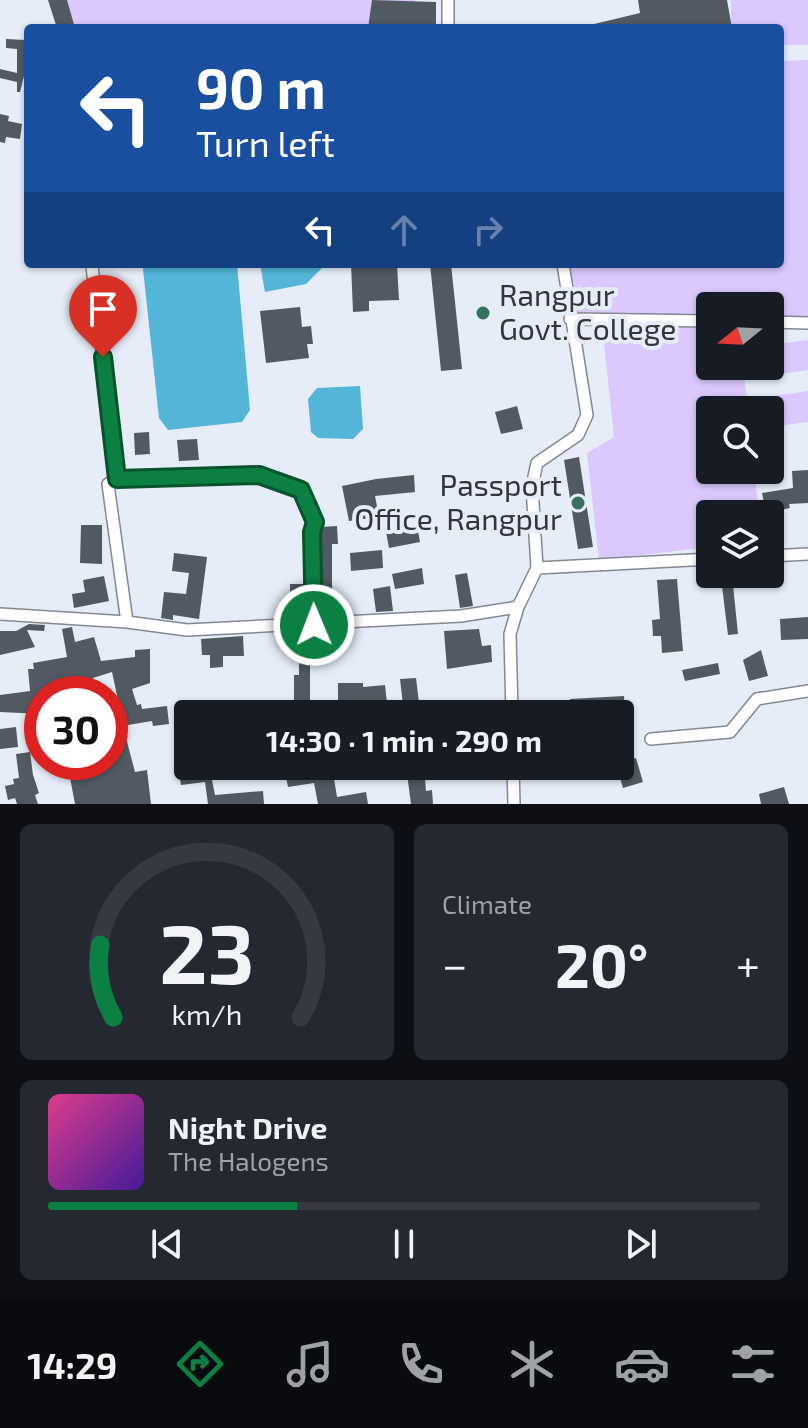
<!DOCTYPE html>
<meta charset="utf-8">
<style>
body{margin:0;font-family:"Exo 2",sans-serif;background:#242831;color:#f1f3f6;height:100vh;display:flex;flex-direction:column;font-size:30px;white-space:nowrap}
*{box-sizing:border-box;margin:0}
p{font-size:26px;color:#9ea1a6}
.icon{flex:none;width:44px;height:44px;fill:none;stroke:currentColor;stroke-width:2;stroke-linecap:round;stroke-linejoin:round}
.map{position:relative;height:804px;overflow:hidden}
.side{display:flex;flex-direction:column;gap:20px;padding:20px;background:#0d0f14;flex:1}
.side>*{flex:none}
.top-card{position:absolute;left:24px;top:24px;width:760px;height:244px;border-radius:8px;box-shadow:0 2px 6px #0004;background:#1a4fa0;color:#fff;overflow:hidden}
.needle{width:52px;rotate:252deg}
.buttons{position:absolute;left:696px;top:292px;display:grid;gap:16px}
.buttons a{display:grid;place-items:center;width:88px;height:88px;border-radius:8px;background:#171b24;box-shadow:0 2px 6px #0004;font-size:40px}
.speed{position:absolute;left:24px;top:676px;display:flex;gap:16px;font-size:40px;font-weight:700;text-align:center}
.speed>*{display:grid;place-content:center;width:104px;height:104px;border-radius:50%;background:#171b24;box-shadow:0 2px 6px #0004;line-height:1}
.speed .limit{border:12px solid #d22;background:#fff;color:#111}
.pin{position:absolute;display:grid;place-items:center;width:68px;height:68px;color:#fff;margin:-82px -34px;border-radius:50% 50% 50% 0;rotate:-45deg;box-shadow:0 0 8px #0007}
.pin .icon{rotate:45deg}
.me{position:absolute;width:88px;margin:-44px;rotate:359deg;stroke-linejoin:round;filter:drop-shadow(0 0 6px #0008)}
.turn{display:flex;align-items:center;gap:28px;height:168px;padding:0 40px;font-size:36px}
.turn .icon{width:104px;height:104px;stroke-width:2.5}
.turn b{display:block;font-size:56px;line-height:68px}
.lanes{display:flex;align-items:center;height:76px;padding:0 40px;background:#0003;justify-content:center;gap:40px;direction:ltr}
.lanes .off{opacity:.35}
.big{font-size:60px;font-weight:700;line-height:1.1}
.side .tile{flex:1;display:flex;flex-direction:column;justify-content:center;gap:12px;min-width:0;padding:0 28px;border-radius:12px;background:#242831}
.side .dial{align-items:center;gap:0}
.dial svg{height:208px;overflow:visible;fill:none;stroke:#363941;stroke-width:7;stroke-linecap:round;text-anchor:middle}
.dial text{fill:#f1f3f6;stroke:none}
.song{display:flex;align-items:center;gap:24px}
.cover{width:96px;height:96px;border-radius:12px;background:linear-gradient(135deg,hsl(330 70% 55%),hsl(260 70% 35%))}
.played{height:8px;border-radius:4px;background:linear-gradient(90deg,#0b8043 35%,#363941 35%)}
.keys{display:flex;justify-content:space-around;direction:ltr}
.heat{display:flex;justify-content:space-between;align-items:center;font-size:44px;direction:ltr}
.side .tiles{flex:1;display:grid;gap:20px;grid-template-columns:1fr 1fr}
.tile:last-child{grid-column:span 2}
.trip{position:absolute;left:174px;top:700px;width:460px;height:80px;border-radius:8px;background:#171b24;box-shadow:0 2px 6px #0004;font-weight:700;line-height:80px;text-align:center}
.menu{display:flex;height:128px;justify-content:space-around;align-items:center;background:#090b0e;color:#9ea1a6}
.menu .icon{width:56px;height:56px}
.menu .current{color:#0b8043}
.menu b{font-size:36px;color:#f1f3f6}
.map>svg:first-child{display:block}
.green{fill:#dac8ff}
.water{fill:#53b6d9}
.building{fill:#515a62}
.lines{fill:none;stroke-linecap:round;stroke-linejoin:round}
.street-casing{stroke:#828893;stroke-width:14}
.street{stroke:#fff;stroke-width:11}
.route-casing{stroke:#07532c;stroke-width:20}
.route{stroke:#0b8043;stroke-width:14}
.poi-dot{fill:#35715b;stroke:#e6edf8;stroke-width:3}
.labels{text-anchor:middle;stroke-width:8;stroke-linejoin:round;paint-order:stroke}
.poi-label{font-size:30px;fill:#33353a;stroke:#e6edf8;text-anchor:start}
</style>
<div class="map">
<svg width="808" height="804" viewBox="0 0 808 804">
<rect width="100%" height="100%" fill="#e6edf8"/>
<!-- green -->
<path class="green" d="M48,0H415L413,28H57Z
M731,0H808V45H780V28H731Z
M808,60V317L770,318V306H710V366H743L748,410H710V470H754L759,514H710V547L599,560L587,453L614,437L603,333L709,320L567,326L565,264H780V61Z
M808,340V370L758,377L757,366H770V345Z
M808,391V422L770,427V410H762L760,398Z"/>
<!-- water -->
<path class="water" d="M144,264H237L250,410L242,422L168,430L159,418L143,269Z
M260,264H326L306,284L265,292Z
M360,386L363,429L353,439L318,438L311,432L308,399L317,388Z"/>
<!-- building -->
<path class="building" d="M48,0H67L75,28H57Z
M372,0L436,2V28H368Z
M638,0H727L732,28H591L590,25L640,13Z
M6,39L26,40L25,72L20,92H17V82L0,78V69L17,73V49L6,48Z
M0,114L9,116L8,121L22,124L20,139L6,137L5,143L0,142Z
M351,264H397L399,300L369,301V311L353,312Z
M430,264H451L462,369L441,371Z
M300,307L302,327L311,326L313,344H307L309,358L266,363L260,311Z
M517,406L523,429L501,434L495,412Z
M149,432L150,454L135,455L134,433Z
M197,439L199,460L179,461L177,440Z
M579,457L593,547L578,549L564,460Z
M808,470V503L789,504L790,508L766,513L762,493L793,488L792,471Z
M414,475L415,492L375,496L379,517L349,521L342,486L376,479Z
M81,525H102V564L80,563Z
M337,526L338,544H332V599L336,600L335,614L322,615L321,533L322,527Z
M417,526L420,542L389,548L386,532Z
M382,550L383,568L351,571L350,553Z
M174,553L207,557L199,619L173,615V620L161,618L164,592L186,594L189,573L172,571Z
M422,568L424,584L395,589L392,574Z
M467,573L473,606L460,608L455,575Z
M104,576L109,601L74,608L72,594L85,592L83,580Z
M677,579L683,651L662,653L661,636H653L652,620L660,619L657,580Z
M290,584H305V615L290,616Z
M733,585L738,634L728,635L722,586Z
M390,586L393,611L376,612L373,589Z
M808,617V639L781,640L780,619Z
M29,624L45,625L44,631L27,630L35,647L0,655V631H16Z
M72,627L75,642L94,637L101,661L135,657V650L150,649V683L132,689L137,705L141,704L142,709L167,706L169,724L153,726L152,721L110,728V701L118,700L112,672L93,678L97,694H39L41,714L0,712V695L30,691L28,669H34L33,663L67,657L62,629Z
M479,629L482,646L491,645L492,662L447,669L444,631Z
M243,636L244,656H223V667L210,668V655H202L201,639Z
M299,644H317L316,662H310V707H294V675H299Z
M761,650L768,676L749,681L743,660Z
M718,663L720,674L685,681L682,670Z
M416,678L419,703L403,705L400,679Z
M338,683H363V687L385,685L387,703L355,707L356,714H338Z
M624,696L625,714H571L570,699Z
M16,727L18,747L0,749V729Z
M126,738L135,772L147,770L151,804H75L67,762H88L89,765L110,762V750Z
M30,752L33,775L39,793L35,795L38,804H17L15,798L8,800L5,786L14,784L13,779L19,778L16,754Z
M636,758L643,782L623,788L620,778L614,779L611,766H620V762Z
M188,760V766H224L227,776L212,780L215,795L263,791L264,804H208L205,782L181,785L177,762Z
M321,766H332L337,797L366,792L368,804H318L314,783L288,787L285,772Z
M406,766H424L426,791L432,790L433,804H411Z
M784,787L789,804H761L759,794Z"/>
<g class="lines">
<!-- street casing -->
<g class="street-casing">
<path id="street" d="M448,28V0
M92,266L117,479L259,475L301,490L315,522L312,532L314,625
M570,319L710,321
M770,322L808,323
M117,479L108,484L127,622
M770,556L808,554
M537,568L710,559
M0,614L127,622L187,630L461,616L518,607
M512,714L510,634L518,607L537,568L532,486L537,463L578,435L587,415L563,264
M651,739L730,732L757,699L808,691
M513,766L514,804"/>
</g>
<!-- street -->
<use href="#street" class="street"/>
</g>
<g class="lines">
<!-- route casing -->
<g class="route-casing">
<path id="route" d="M103,357L117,479L259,475L301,490L315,522L312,532L314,625"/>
</g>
<!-- route -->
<use href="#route" class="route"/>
</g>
<!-- markers -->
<g class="poi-dot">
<circle cx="483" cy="313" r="8"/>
<circle cx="578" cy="503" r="8"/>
</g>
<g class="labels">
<!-- poi labels -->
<g class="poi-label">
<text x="499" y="306">Rangpur<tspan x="499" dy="34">Govt. College</tspan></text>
<text x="562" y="496" text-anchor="end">Passport<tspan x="562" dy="34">Office, Rangpur</tspan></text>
</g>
</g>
</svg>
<div class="buttons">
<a><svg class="needle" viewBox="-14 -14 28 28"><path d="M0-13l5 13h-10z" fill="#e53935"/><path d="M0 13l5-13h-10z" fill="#9ea1a6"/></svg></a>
<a><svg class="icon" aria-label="search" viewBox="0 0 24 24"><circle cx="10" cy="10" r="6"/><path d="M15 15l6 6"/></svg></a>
<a><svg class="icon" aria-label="layers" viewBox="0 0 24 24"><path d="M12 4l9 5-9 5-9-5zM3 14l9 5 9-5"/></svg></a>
</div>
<div class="speed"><div class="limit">30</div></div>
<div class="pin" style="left:103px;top:357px;background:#d93025"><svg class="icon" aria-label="arrive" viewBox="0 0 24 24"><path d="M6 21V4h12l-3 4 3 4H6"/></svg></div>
<svg class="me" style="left:314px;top:625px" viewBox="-20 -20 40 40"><circle r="17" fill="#0b8043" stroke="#fff" stroke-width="3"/><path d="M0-11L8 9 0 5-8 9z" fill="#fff"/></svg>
<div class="trip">14:30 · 1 min · 290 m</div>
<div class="top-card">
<div class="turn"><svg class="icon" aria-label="left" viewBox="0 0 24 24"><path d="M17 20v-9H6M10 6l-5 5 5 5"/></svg><div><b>90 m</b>Turn left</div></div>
<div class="lanes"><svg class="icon" aria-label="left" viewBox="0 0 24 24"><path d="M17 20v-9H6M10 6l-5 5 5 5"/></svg><svg class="icon off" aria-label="ahead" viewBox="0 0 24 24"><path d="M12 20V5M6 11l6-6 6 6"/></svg><svg class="icon off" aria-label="right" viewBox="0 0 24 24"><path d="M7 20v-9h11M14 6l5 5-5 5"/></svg></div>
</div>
</div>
<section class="side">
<div class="tiles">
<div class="tile dial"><svg viewBox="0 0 100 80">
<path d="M14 69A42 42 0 1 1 86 69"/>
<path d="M14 69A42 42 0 0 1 9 41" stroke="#0b8043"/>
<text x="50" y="56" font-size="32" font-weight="700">23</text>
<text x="50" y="72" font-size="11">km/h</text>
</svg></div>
<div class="tile"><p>Climate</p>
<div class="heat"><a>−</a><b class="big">20°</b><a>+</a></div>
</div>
<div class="tile">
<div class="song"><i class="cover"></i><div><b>Night Drive</b><p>The Halogens</p></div></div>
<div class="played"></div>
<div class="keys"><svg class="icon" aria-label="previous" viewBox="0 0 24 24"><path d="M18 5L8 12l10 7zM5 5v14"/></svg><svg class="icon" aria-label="pause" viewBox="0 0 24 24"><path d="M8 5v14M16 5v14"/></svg><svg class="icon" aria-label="next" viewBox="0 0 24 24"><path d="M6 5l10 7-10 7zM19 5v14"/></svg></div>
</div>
</div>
</section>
<nav class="menu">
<b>14:29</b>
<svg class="icon current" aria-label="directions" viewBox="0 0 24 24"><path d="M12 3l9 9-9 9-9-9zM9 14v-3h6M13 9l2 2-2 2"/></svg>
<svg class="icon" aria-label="music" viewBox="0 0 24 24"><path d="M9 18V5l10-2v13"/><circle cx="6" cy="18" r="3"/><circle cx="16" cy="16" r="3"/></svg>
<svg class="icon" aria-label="phone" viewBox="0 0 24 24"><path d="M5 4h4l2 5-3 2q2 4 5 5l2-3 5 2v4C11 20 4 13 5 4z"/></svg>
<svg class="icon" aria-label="climate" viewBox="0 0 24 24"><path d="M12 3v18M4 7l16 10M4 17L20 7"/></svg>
<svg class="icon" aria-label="car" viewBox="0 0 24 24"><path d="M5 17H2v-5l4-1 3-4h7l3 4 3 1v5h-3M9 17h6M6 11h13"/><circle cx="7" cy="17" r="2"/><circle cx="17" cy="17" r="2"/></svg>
<svg class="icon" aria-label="filters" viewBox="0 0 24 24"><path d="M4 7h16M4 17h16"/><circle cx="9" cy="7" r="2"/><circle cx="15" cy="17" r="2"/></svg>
</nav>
